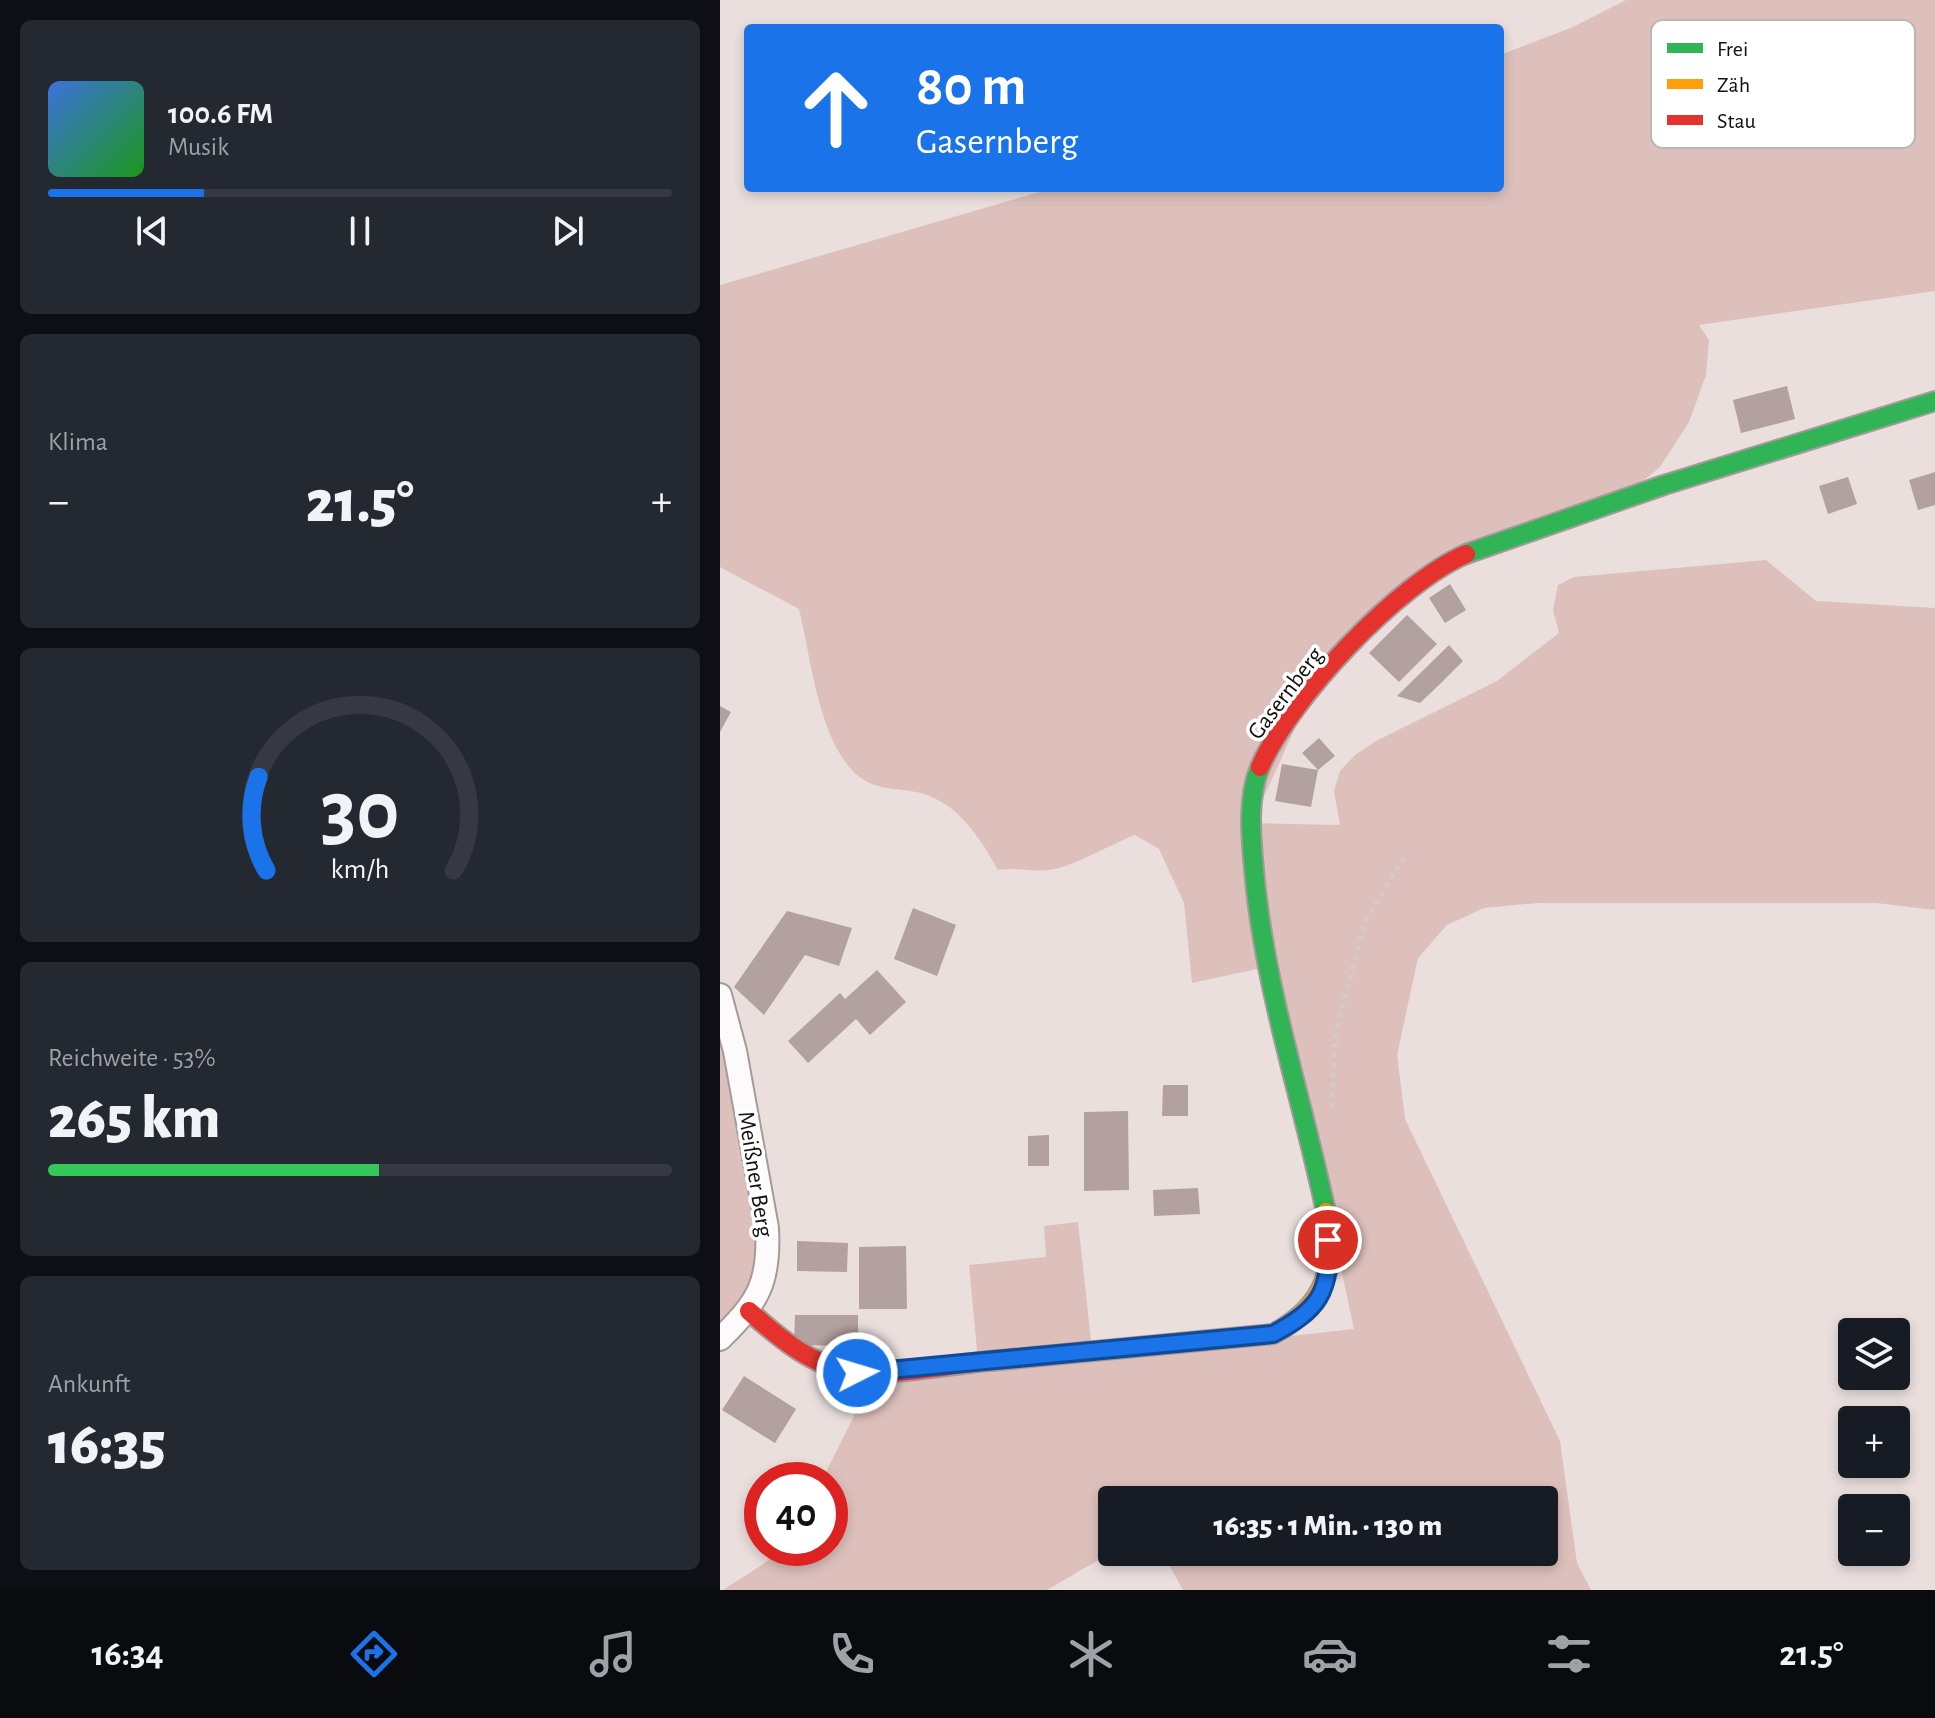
<!DOCTYPE html>
<html lang="de">
<meta charset="utf-8">
<style>
body{margin:0;font-family:"Alegreya Sans",sans-serif;background:#242831;color:#f1f3f6;height:100vh;display:flex;flex-direction:column;font-size:30px;white-space:nowrap}
*{box-sizing:border-box;margin:0}
p{font-size:26px;color:#9ea1a6}
.icon{flex:none;width:44px;height:44px;fill:none;stroke:currentColor;stroke-width:2;stroke-linecap:round;stroke-linejoin:round}
.map{position:relative;flex:1;overflow:hidden}
.panel{display:flex;flex-direction:column;gap:20px;padding:20px;background:#0d0f14;width:720px}
.panel>*{flex:none}
.banner{position:absolute;left:24px;top:24px;width:760px;height:168px;border-radius:8px;box-shadow:0 4px 12px #0003;background:#1a73e8;color:#fff;overflow:hidden}
.controls{position:absolute;left:1118px;top:1318px;display:grid;gap:16px}
.controls a{display:grid;place-items:center;width:72px;height:72px;border-radius:8px;background:#171b24;box-shadow:0 4px 12px #0003;font-size:40px}
.speed{position:absolute;left:24px;top:1462px;display:flex;gap:16px;font-size:40px;font-weight:700;text-align:center}
.speed>*{display:grid;place-content:center;width:104px;height:104px;border-radius:50%;background:#171b24;box-shadow:0 4px 12px #0003;line-height:1}
.speed .limit{border:12px solid #d22;background:#fff;color:#111}
.pin{position:absolute;display:grid;place-items:center;width:68px;height:68px;color:#fff;margin:-34px;border:4px solid #fff;border-radius:50%;box-shadow:0 2px 8px #0007}
.me{position:absolute;width:88px;margin:-44px;rotate:85deg;stroke-linejoin:round;filter:drop-shadow(0 0 6px #0008)}
.turn{display:flex;align-items:center;gap:28px;height:168px;padding:0 40px;font-size:36px}
.turn .icon{width:104px;height:104px;stroke-width:2.5}
.turn b{display:block;font-size:56px;line-height:68px}
.big{font-size:60px;font-weight:800;line-height:1.1}
.panel .card{flex:1;display:flex;flex-direction:column;justify-content:center;gap:12px;min-width:0;padding:0 28px;border-radius:12px;background:#242831}
.panel .dial{align-items:center;gap:0}
.dial svg{height:208px;overflow:visible;fill:none;stroke:#363941;stroke-width:7;stroke-linecap:round;text-anchor:middle}
.dial text{fill:#f1f3f6;stroke:none}
.song{display:flex;align-items:center;gap:24px}
.cover{width:96px;height:96px;border-radius:12px;background:linear-gradient(135deg,hsl(220 70% 55%),hsl(120 70% 35%))}
.played{height:8px;border-radius:4px;background:linear-gradient(90deg,#1a73e8 25%,#363941 25%)}
.keys{display:flex;justify-content:space-around;direction:ltr}
.heat{display:flex;justify-content:space-between;align-items:center;font-size:44px;direction:ltr}
.charge{height:12px;border-radius:6px;background:linear-gradient(90deg,#34c759 53%,#363941 0)}
.trip{position:absolute;left:378px;top:1486px;width:460px;height:80px;border-radius:8px;background:#171b24;box-shadow:0 4px 12px #0003;font-weight:800;line-height:80px;text-align:center}
.tab-bar{display:flex;height:128px;justify-content:space-around;align-items:center;background:#090b0e;color:#9ea1a6}
.tab-bar .icon{width:56px;height:56px}
.tab-bar .selected{color:#1a73e8}
.tab-bar b{font-size:36px;color:#f1f3f6}
main{display:flex;flex:1;min-height:0}
.map>svg:first-child{display:block}
.green{fill:#ddc0bc}
.building{fill:#b2a19e}
.lines{fill:none;stroke-linecap:round;stroke-linejoin:round}
.street-casing{stroke:#a39b99;stroke-width:26}
.fast-casing{stroke:#a39b99;stroke-width:22}
.slow-casing{stroke:#a39b99;stroke-width:22}
.jam-casing{stroke:#a39b99;stroke-width:22}
.path{stroke:#d0cdcd;stroke-width:5;stroke-dasharray:4 6;stroke-linecap:butt}
.street{stroke:#fcfafa;stroke-width:22}
.fast{stroke:#30b455;stroke-width:18}
.slow{stroke:#ff9f0a;stroke-width:18}
.jam{stroke:#e5322d;stroke-width:18}
.route-casing{stroke:#114b97;stroke-width:20}
.route{stroke:#1a73e8;stroke-width:14}
.labels{text-anchor:middle;stroke-width:7;stroke-linejoin:round;paint-order:stroke}
.street-label{font-size:24px;fill:#150f0e;stroke:#fff}
.key{fill:#fff;stroke:#b9b7b7;stroke-width:2}
.key-label{font-size:22px;fill:#150f0e}
</style>
<main>
<section class="panel">
<div class="card">
<div class="song"><i class="cover"></i><div><b>100.6 FM</b><p>Musik</p></div></div>
<div class="played"></div>
<div class="keys"><svg class="icon" aria-label="previous" viewBox="0 0 24 24"><path d="M18 5L8 12l10 7zM5 5v14"/></svg><svg class="icon" aria-label="pause" viewBox="0 0 24 24"><path d="M8 5v14M16 5v14"/></svg><svg class="icon" aria-label="next" viewBox="0 0 24 24"><path d="M6 5l10 7-10 7zM19 5v14"/></svg></div>
</div>
<div class="card"><p>Klima</p>
<div class="heat"><a>−</a><b class="big">21.5°</b><a>+</a></div>
</div>
<div class="card dial"><svg viewBox="0 0 100 80">
<path d="M14 69A42 42 0 1 1 86 69"/>
<path d="M14 69A42 42 0 0 1 11 33" stroke="#1a73e8"/>
<text x="50" y="56" font-size="32" font-weight="700">30</text>
<text x="50" y="72" font-size="11">km/h</text>
</svg></div>
<div class="card"><p>Reichweite · 53%</p><b class="big">265 km</b><div class="charge"></div></div>
<div class="card"><p>Ankunft</p><b class="big">16:35</b></div>
</section>
<div class="map">
<svg width="1215" height="1590" viewBox="0 0 1215 1590">
<rect width="100%" height="100%" fill="#eadfdd"/>
<!-- green -->
<path class="green" d="M906,0H1215V291L979,325L989,340L986,375L969,422L940,467L900,500L705,576L590,695L532,823L620,825L614,791L620,771L635,755L656,741L777,681L839,633L833,610L838,585L854,577L1046,560L1096,601L1215,608V910L1156,903H818L764,908L727,925L698,958L677,1055L685,1119L840,1441L857,1563L871,1590H463L442,1552H824V1500H392V1552L327,1590H3L48,1561L58,1548H110V1480H102L137,1410V1373L258,1361L249,1265L326,1257L324,1226L358,1222L373,1358L634,1329L556,965L472,983L464,903L439,849L415,835C391,844 349,869 328,870C311,872 295,867 278,870C261,839 238,803 201,793C176,787 153,792 133,771C98,735 91,658 79,609L0,567V285L333,188H780V55L853,27Z
M12,1040L49,1257L0,1339V1044Z"/>
<!-- building -->
<path class="building" d="M1067,386L1075,419L1021,433L1013,400Z
M1215,472V505L1198,510L1189,480Z
M1128,477L1137,504L1108,514L1099,486Z
M730,584L746,610L725,623L709,598Z
M687,615L717,644L679,682L649,653Z
M729,645L743,661L720,684L700,703L677,696Z
M0,706L11,712L0,732Z
M599,738L615,756L598,770L591,807L555,801L562,764L598,770L582,753Z
M193,908L236,925L217,976L174,959Z
M67,911L132,928L119,966L85,955L44,1015L14,987Z
M157,970L186,1002L150,1035L136,1019L88,1063L68,1041L120,993L125,999Z
M443,1085H468V1116H442Z
M408,1111L409,1190L364,1191V1112Z
M329,1135V1166H308V1136Z
M478,1188L480,1214L434,1216L433,1190Z
M77,1241L128,1243L127,1272L77,1271Z
M186,1246L187,1309H139V1247Z
M75,1315H138V1346L74,1345Z
M24,1376L76,1409L55,1443L2,1410Z"/>
<g class="lines">
<!-- street casing -->
<g class="street-casing">
<path id="street" d="M0,995L15,1051L47,1228C50,1283 38,1302 0,1339"/>
</g>
<!-- fast casing -->
<g class="fast-casing">
<path id="fast" d="M746,554L944,485L1215,401
M540,767C527,798 531,836 534,870C544,987 582,1098 606,1212"/>
</g>
<!-- slow casing -->
<g class="slow-casing">
<path id="slow" d="M270,1361L553,1334C605,1306 617,1270 606,1212"/>
</g>
<!-- jam casing -->
<g class="jam-casing">
<path id="jam" d="M540,767C570,698 677,584 746,554
M29,1311C59,1338 93,1367 134,1372C167,1377 234,1364 270,1361"/>
</g>
<!-- path -->
<path class="path" d="M612,1107L615,1036L645,921L685,856"/>
<!-- street -->
<use href="#street" class="street"/>
<!-- fast -->
<use href="#fast" class="fast"/>
<!-- slow -->
<use href="#slow" class="slow"/>
<!-- jam -->
<use href="#jam" class="jam"/>
</g>
<g class="lines">
<!-- route casing -->
<g class="route-casing">
<path id="route" d="M137,1373L553,1334C597,1311 612,1292 608,1240"/>
</g>
<!-- route -->
<use href="#route" class="route"/>
</g>
<g class="labels">
<!-- street labels -->
<g class="street-label">
<text transform="translate(565 693) rotate(-53)" y="8">Gasernberg</text>
<text transform="translate(36 1174) rotate(81)" y="8">Meißner Berg</text>
</g>
</g>
<!-- legend -->
<rect x="931" y="20" width="264" height="128" rx="12" class="key"/>
<rect x="947" y="43" width="36" height="10" fill="#30b455"/>
<rect x="947" y="79" width="36" height="10" fill="#ff9f0a"/>
<rect x="947" y="115" width="36" height="10" fill="#e5322d"/>
<g class="key-label">
<text x="997" y="56">Frei</text>
<text x="997" y="92">Zäh</text>
<text x="997" y="128">Stau</text>
</g>
</svg>
<div class="controls">
<a><svg class="icon" aria-label="layers" viewBox="0 0 24 24"><path d="M12 4l9 5-9 5-9-5zM3 14l9 5 9-5"/></svg></a>
<a>+</a>
<a>−</a>
</div>
<div class="speed"><div class="limit">40</div></div>
<div class="pin" style="left:608px;top:1240px;background:#d93025"><svg class="icon" aria-label="arrive" viewBox="0 0 24 24"><path d="M6 21V4h12l-3 4 3 4H6"/></svg></div>
<svg class="me" style="left:137px;top:1373px" viewBox="-20 -20 40 40"><circle r="17" fill="#1a73e8" stroke="#fff" stroke-width="3"/><path d="M0-11L8 9 0 5-8 9z" fill="#fff"/></svg>
<div class="trip">16:35 · 1 Min. · 130 m</div>
<div class="banner">
<div class="turn"><svg class="icon" aria-label="ahead" viewBox="0 0 24 24"><path d="M12 20V5M6 11l6-6 6 6"/></svg><div><b>80 m</b>Gasernberg</div></div>
</div>
</div>
</main>
<nav class="tab-bar">
<b>16:34</b>
<svg class="icon selected" aria-label="directions" viewBox="0 0 24 24"><path d="M12 3l9 9-9 9-9-9zM9 14v-3h6M13 9l2 2-2 2"/></svg>
<svg class="icon" aria-label="music" viewBox="0 0 24 24"><path d="M9 18V5l10-2v13"/><circle cx="6" cy="18" r="3"/><circle cx="16" cy="16" r="3"/></svg>
<svg class="icon" aria-label="phone" viewBox="0 0 24 24"><path d="M5 4h4l2 5-3 2q2 4 5 5l2-3 5 2v4C11 20 4 13 5 4z"/></svg>
<svg class="icon" aria-label="climate" viewBox="0 0 24 24"><path d="M12 3v18M4 7l16 10M4 17L20 7"/></svg>
<svg class="icon" aria-label="car" viewBox="0 0 24 24"><path d="M5 17H2v-5l4-1 3-4h7l3 4 3 1v5h-3M9 17h6M6 11h13"/><circle cx="7" cy="17" r="2"/><circle cx="17" cy="17" r="2"/></svg>
<svg class="icon" aria-label="filters" viewBox="0 0 24 24"><path d="M4 7h16M4 17h16"/><circle cx="9" cy="7" r="2"/><circle cx="15" cy="17" r="2"/></svg>
<b>21.5°</b>
</nav>
